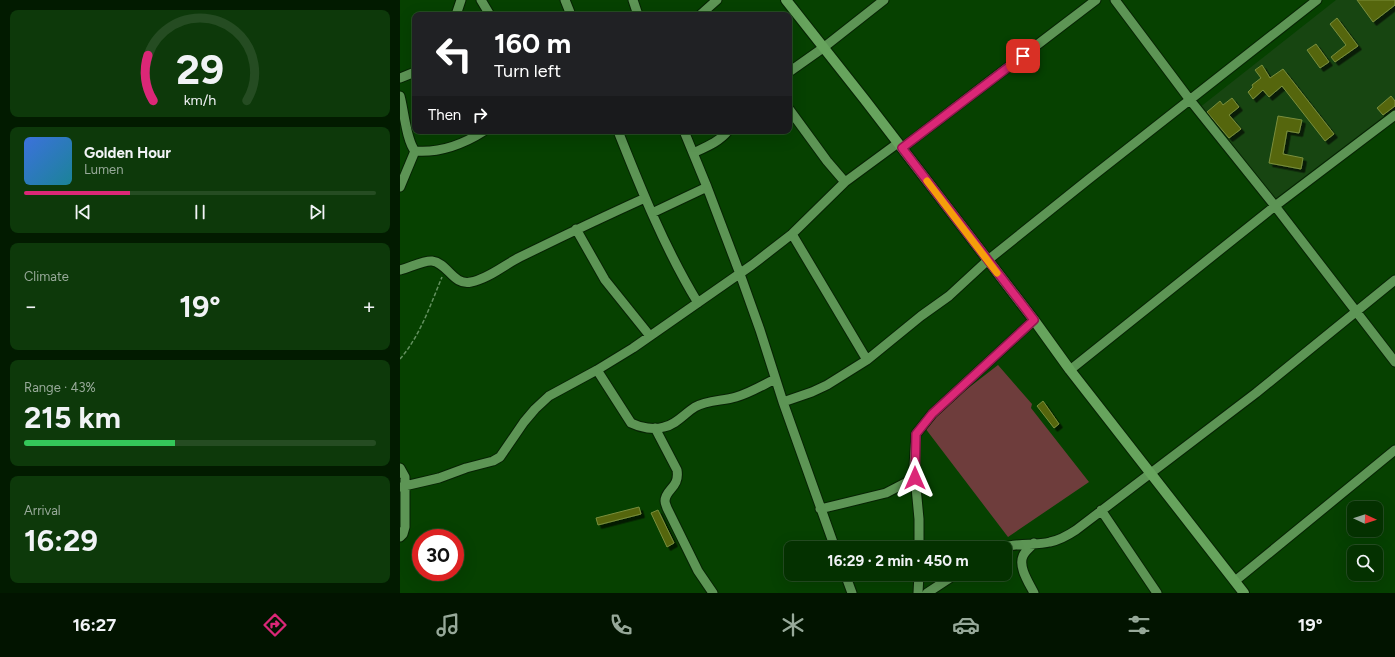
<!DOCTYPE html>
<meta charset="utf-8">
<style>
body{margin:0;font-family:Figtree,sans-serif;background:#0d390a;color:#f1f3f6;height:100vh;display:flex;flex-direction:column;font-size:15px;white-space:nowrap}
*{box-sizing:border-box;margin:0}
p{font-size:13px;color:#97a999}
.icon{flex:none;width:22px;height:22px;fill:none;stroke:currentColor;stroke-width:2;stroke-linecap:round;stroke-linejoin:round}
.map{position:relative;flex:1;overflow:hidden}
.side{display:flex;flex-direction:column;gap:10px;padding:10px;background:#021b00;width:400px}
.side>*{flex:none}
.guide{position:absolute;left:12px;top:12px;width:380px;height:122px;border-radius:8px;box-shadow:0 4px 16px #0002,0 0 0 1px #254c22;background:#202124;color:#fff;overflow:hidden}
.needle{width:26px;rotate:93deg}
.fabs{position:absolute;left:947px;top:501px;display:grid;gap:8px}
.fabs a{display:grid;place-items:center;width:36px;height:36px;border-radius:8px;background:#043100;box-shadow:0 4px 16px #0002,0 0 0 1px #254c22;font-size:20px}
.speed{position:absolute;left:12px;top:529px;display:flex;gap:8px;font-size:20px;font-weight:700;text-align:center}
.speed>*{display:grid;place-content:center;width:52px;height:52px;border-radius:50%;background:#043100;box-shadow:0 4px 16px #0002,0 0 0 1px #254c22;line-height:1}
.speed .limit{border:6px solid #d22;background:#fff;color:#111}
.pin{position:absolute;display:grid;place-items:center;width:34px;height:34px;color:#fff;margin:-17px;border-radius:8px;box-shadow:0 2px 6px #0006}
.me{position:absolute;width:44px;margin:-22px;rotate:0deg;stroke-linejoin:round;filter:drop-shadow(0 0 3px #0008)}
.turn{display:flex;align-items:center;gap:14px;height:84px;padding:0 16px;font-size:18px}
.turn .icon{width:52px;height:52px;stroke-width:2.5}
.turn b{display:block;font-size:28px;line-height:34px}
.then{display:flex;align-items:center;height:38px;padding:0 16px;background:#0003;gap:8px;font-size:15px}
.big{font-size:30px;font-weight:700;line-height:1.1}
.side .card{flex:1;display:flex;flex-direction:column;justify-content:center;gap:6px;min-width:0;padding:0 14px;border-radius:8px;background:#0d390a}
.side .dial{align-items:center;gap:0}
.dial svg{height:104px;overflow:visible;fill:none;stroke:#254c22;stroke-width:7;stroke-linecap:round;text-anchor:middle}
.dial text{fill:#f1f3f6;stroke:none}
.song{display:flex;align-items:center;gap:12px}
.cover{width:48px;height:48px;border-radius:6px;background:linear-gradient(135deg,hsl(220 70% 55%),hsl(190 70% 35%))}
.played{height:4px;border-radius:2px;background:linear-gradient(90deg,#db2777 30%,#254c22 30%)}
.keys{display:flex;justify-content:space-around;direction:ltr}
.heat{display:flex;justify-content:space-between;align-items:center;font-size:22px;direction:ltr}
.charge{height:6px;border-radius:3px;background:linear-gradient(90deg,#34c759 43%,#254c22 0)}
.trip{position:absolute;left:384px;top:541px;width:228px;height:40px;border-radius:8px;background:#043100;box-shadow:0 4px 16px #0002,0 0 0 1px #254c22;font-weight:700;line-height:40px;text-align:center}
.tabs{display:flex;height:64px;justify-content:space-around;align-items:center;background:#021400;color:#97a999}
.tabs .icon{width:28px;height:28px}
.tabs .current{color:#db2777}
.tabs b{font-size:18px;color:#f1f3f6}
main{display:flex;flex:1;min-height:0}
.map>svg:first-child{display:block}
.built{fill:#174511}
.green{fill:#6e3d3c}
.building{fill:#54660c;stroke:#7a8e3d;filter:url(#shadow)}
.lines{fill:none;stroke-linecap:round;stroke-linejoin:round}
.minor-casing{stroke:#072304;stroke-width:11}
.primary-casing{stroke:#072304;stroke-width:12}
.path{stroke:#63905e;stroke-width:1.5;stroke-dasharray:4 2;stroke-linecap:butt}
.minor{stroke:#5d9555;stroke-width:9}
.primary{stroke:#67a45d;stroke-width:10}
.route-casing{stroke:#8e194d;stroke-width:10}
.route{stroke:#db2777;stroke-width:7}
.slow{stroke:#f59e0b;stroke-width:7}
</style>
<main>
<section class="side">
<div class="card dial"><svg viewBox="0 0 100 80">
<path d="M14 69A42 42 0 1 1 86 69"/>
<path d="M14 69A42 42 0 0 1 10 34" stroke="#db2777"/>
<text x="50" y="56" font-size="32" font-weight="700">29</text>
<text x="50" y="72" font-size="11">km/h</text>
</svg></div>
<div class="card">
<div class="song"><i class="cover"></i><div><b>Golden Hour</b><p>Lumen</p></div></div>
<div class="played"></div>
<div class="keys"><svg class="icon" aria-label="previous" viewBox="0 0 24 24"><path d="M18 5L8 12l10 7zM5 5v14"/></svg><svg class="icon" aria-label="pause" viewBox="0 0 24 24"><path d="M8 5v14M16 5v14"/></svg><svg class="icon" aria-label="next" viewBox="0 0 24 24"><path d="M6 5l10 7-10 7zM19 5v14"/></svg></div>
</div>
<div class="card"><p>Climate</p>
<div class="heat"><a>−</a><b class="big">19°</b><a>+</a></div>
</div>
<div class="card"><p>Range · 43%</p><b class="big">215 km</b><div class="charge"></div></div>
<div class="card"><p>Arrival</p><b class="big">16:29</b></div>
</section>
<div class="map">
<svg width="995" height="593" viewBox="0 0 995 593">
<defs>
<filter id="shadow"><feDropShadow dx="3.5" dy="3.5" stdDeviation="0" flood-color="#0009"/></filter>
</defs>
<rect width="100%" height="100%" fill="#064100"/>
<!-- built -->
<path class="built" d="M936,0H995V112L875,205L799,108Z"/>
<!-- green -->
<path class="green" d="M598,365L632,404L631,408L689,482L608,537L525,428L536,413Z"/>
<!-- building -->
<path class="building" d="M957,0H995V5L973,22Z
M937,18L958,46L935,62L931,57L946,45L930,24Z
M916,44L929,62L920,68L907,50Z
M862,65L870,78L883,69L934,134L925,141L882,86L869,97L863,90L853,99L848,92L853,87L852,85L861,78L855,70Z
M991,96L995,101V106L983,115L977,108Z
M832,98L839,107L829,115L841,129L829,138L807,112L820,101L823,105Z
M878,116L902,120L899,133L887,131L883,154L903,158L901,169L869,163Z
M643,401L659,424L654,428L637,406Z
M239,507L241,514L198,525L196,518Z
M258,510L274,543L267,547L251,513Z"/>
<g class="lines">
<!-- minor casing -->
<g class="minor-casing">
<path id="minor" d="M81,0L90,15
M165,0L171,15
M233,0L238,15
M715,0L790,100L875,206L995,362
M56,15L61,0
M300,15L317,0
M389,72L423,48L484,0
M0,78L15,72
M0,96C4,110 6,140 15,151
M389,109L427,161L445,182
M218,131C241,189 265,249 298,303
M284,131L307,187L340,274L360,330L383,402L435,548
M502,148L696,0
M15,151C39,153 64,144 84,131
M293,153C306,147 319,142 328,131
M0,187L15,151
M252,213L307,187
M176,229L205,280L250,336
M392,234L467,360
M0,270C9,268 24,260 32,261C48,263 53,286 71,282C88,279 104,265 120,257C161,237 203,217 245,198
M197,370L231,423C241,428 254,430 264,427C276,425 285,413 295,407C307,400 323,401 336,397C350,393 363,385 375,379
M670,370L875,206L995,115
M383,402L412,392L427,385L467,360L521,316L549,296L588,260L689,179L917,0
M255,428L277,470C280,488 265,489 265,501C265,503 266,505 267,508L298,571L313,593
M0,468L5,477V527L3,534L0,537
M0,487L39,478L66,468L93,461L100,457L124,422L135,409L149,396L197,370L233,348L352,265L392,234L445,182L498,143
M420,509L486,493L515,478
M701,510L757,593
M519,548V519L514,466L516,434L532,414L634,320
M602,548C619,542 635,546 650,542C660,540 667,536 676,530L856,393L995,280
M445,574L452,593
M835,581L995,450
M518,593L519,574
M527,593L556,574
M634,593C629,583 618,567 623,556C625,551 631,547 634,543"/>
</g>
<!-- primary casing -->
<g class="primary-casing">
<path id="primary" d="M386,0L465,100L634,320L670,370L844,593"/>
</g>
<!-- path -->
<path class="path" d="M0,359C20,336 30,306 42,277"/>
<!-- minor -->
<use href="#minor" class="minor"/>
<!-- primary -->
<use href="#primary" class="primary"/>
</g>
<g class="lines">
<!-- route casing -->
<g class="route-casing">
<path id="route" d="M515,478L516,434L532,414L634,320L502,148L623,56"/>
</g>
<!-- route -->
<use href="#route" class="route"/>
<!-- slow -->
<path class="slow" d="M527,181L597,273"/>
</g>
</svg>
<div class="fabs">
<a><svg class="needle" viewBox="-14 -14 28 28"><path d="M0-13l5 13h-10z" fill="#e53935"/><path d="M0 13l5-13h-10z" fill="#97a999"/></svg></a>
<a><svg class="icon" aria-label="search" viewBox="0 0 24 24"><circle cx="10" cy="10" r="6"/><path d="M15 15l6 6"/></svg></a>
</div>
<div class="speed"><div class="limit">30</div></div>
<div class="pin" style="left:623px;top:56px;background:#d93025"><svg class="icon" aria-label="arrive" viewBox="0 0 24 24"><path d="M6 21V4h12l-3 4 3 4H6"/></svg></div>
<svg class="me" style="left:515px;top:478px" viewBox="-20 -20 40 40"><path d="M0-17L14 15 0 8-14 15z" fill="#db2777" stroke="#fff" stroke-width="4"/></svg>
<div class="trip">16:29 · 2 min · 450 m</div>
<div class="guide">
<div class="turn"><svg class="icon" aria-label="left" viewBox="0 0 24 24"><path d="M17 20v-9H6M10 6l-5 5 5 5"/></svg><div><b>160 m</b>Turn left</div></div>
<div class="then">Then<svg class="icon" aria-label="right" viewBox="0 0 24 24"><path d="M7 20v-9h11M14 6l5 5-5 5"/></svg></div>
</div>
</div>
</main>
<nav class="tabs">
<b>16:27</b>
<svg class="icon current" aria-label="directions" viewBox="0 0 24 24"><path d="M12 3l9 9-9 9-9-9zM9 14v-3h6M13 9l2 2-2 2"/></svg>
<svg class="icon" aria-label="music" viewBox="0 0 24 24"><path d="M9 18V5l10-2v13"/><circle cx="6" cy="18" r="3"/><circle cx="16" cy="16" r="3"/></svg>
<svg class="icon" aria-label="phone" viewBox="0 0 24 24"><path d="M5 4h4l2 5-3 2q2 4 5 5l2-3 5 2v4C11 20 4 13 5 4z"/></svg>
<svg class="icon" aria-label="climate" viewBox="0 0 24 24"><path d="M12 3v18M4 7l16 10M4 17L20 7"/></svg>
<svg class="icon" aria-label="car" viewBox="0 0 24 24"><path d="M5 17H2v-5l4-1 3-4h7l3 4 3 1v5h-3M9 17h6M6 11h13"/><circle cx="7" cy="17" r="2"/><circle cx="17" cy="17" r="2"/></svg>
<svg class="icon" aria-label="filters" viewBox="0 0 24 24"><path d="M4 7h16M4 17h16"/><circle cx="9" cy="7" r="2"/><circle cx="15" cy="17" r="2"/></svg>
<b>19°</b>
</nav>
